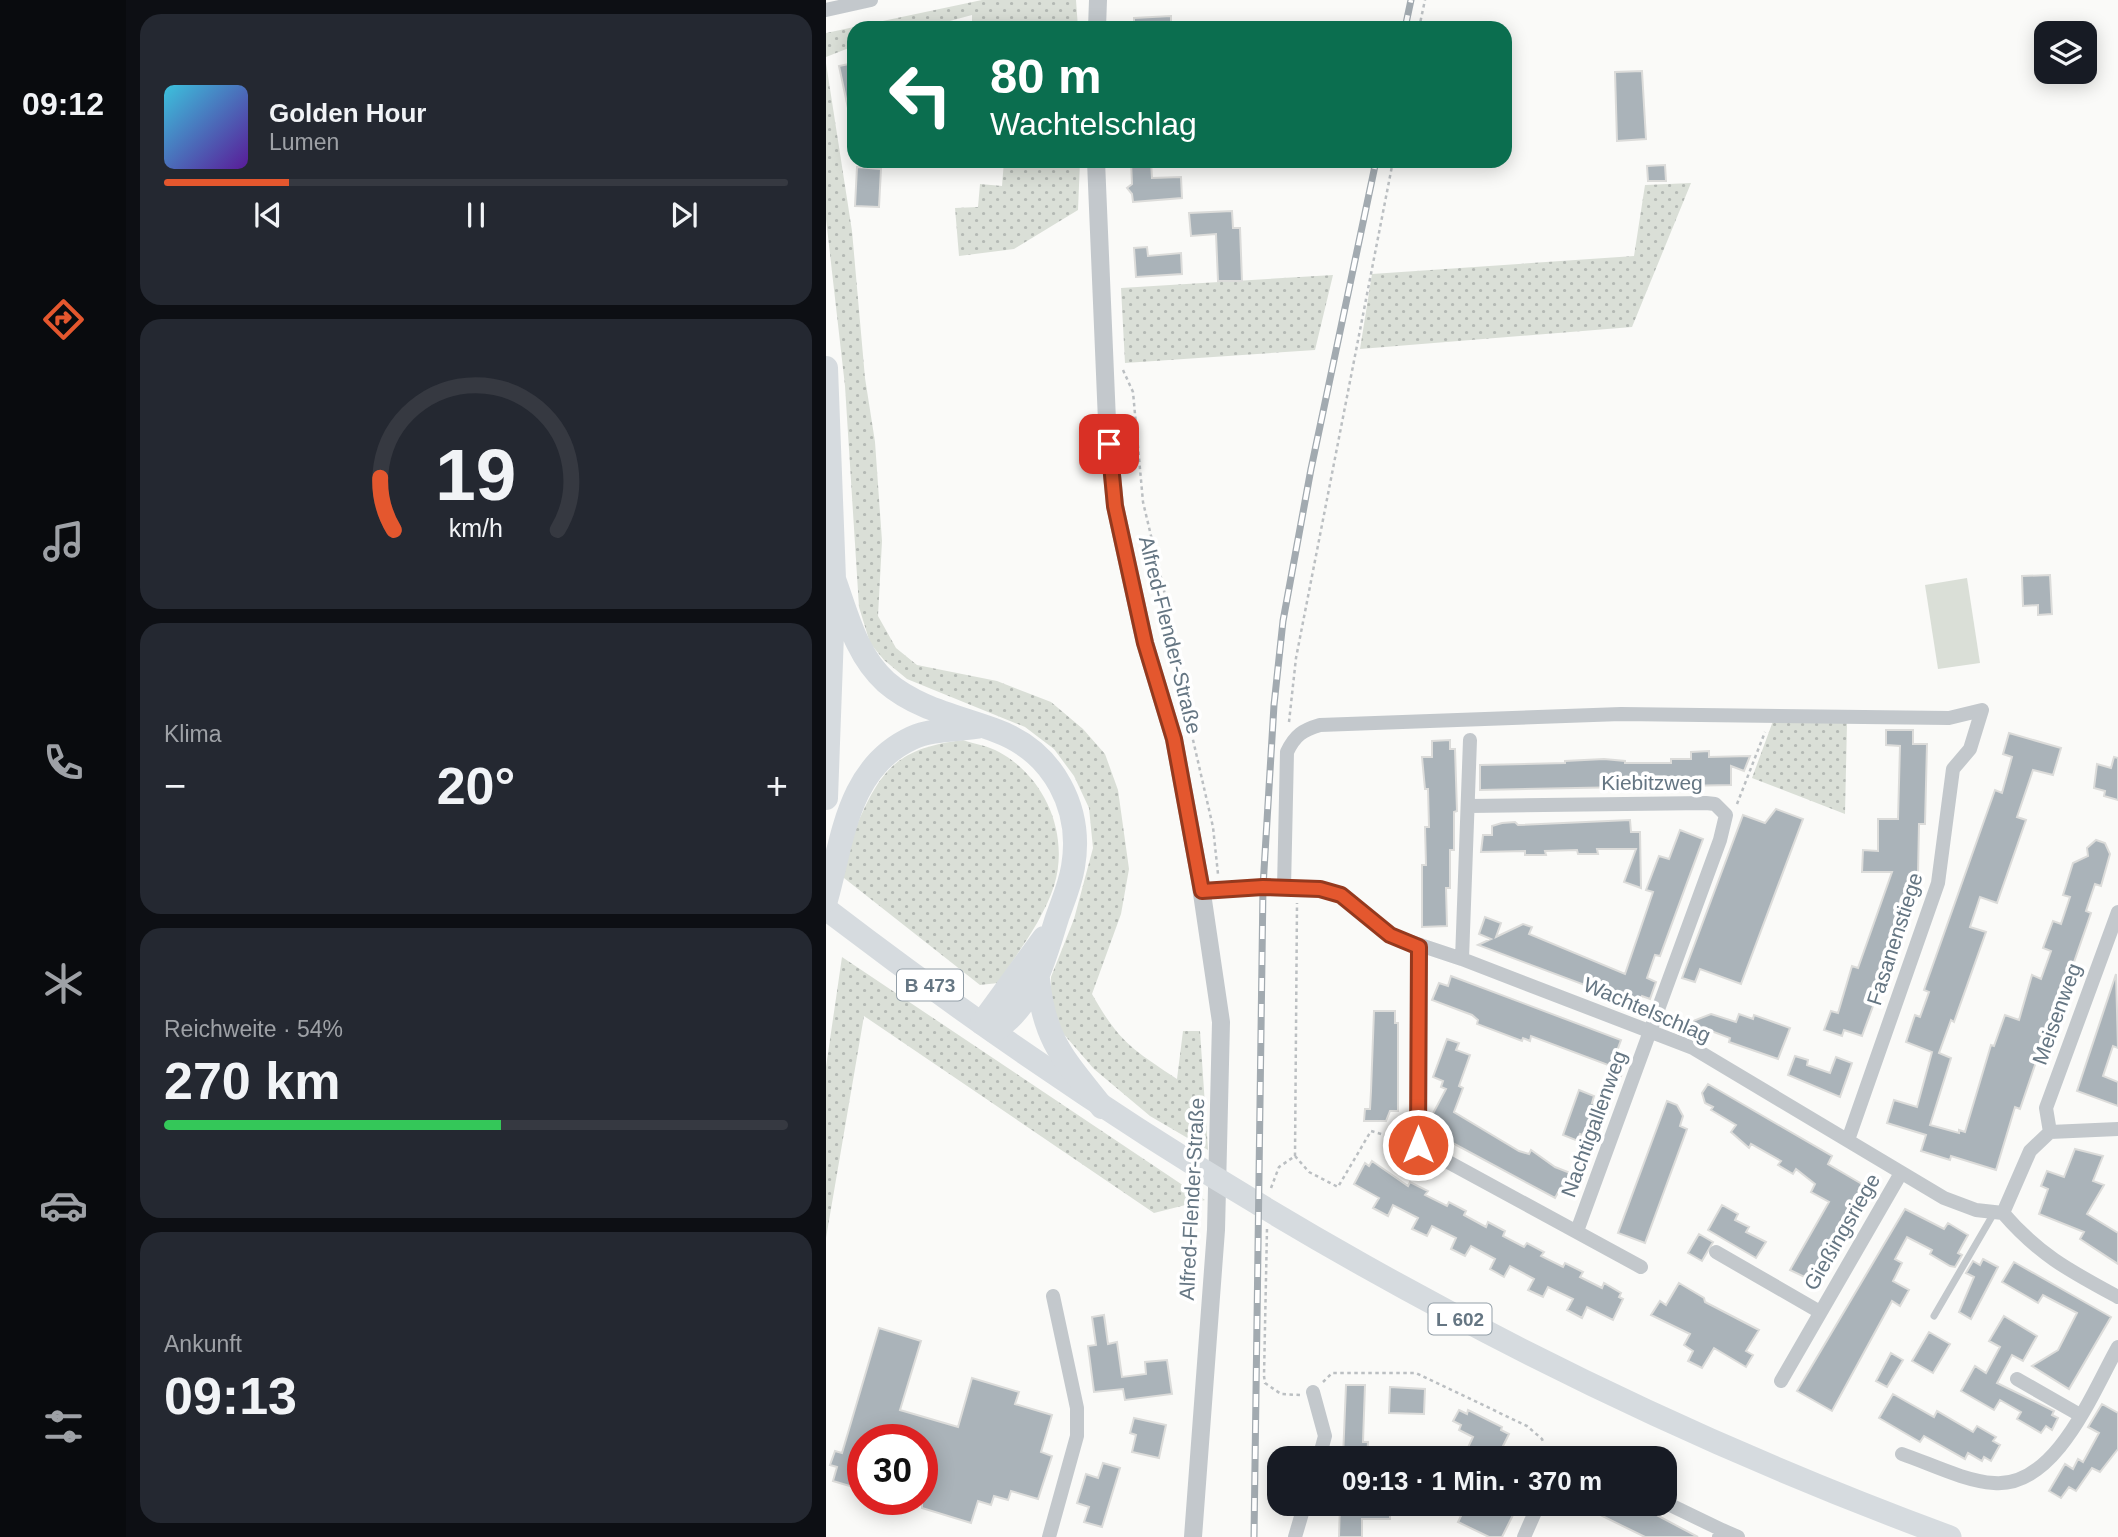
<!DOCTYPE html>
<html lang="de">
<meta charset="utf-8">
<style>
body{margin:0;font-family:Arial,sans-serif;background:#242831;color:#f1f3f6;height:100vh;display:flex;flex-direction:column;font-size:26px;white-space:nowrap}
*{box-sizing:border-box;margin:0}
p{font-size:23px;color:#9ea1a6}
.icon{flex:none;width:38px;height:38px;fill:none;stroke:currentColor;stroke-width:2;stroke-linecap:round;stroke-linejoin:round}
.map{position:relative;flex:1;overflow:hidden}
.details{display:flex;flex-direction:column;gap:14px;padding:14px;background:#0d0f14;width:700px}
.details>*{flex:none}
.top-card{position:absolute;left:21px;top:21px;width:665px;height:147px;border-radius:21px;box-shadow:0 4px 18px #0003;background:#0b6e4f;color:#fff;overflow:hidden}
.controls{position:absolute;left:1208px;top:21px;display:grid;gap:14px}
.controls a{display:grid;place-items:center;width:63px;height:63px;border-radius:14px;background:#171b24;box-shadow:0 4px 18px #0003;font-size:35px}
.speed{position:absolute;left:21px;top:1424px;display:flex;gap:14px;font-size:35px;font-weight:700;text-align:center}
.speed>*{display:grid;place-content:center;width:91px;height:91px;border-radius:50%;background:#171b24;box-shadow:0 4px 18px #0003;line-height:1}
.speed .limit{border:10px solid #d22;background:#fff;color:#111}
.pin{position:absolute;display:grid;place-items:center;width:60px;height:60px;color:#fff;margin:-30px;border-radius:14px;box-shadow:0 4px 10px #0006}
.me{position:absolute;width:77px;margin:-38px;rotate:0deg;stroke-linejoin:round;filter:drop-shadow(0 0 5px #0008)}
.turn{display:flex;align-items:center;gap:24px;height:147px;padding:0 28px;font-size:32px}
.turn .icon{width:91px;height:91px;stroke-width:2.5}
.turn b{display:block;font-size:49px;line-height:60px}
.big{font-size:52px;font-weight:700;line-height:1.1}
.details .tile{flex:1;display:flex;flex-direction:column;justify-content:center;gap:10px;min-width:0;padding:0 24px;border-radius:21px;background:#242831}
.details .dial{align-items:center;gap:0}
.dial svg{height:182px;overflow:visible;fill:none;stroke:#363941;stroke-width:7;stroke-linecap:round;text-anchor:middle}
.dial text{fill:#f1f3f6;stroke:none}
.song{display:flex;align-items:center;gap:21px}
.cover{width:84px;height:84px;border-radius:10px;background:linear-gradient(135deg,hsl(190 70% 55%),hsl(270 70% 35%))}
.played{height:7px;border-radius:4px;background:linear-gradient(90deg,#e4572e 20%,#363941 20%)}
.keys{display:flex;justify-content:space-around;direction:ltr}
.heat{display:flex;justify-content:space-between;align-items:center;font-size:38px;direction:ltr}
.charge{height:10px;border-radius:5px;background:linear-gradient(90deg,#34c759 54%,#363941 0)}
.trip{position:absolute;left:441px;top:1446px;width:410px;height:70px;border-radius:21px;background:#171b24;box-shadow:0 4px 18px #0003;font-weight:700;line-height:70px;text-align:center}
main{display:flex;flex:1;min-height:0}
.menu{display:flex;flex-direction:column;width:126px;justify-content:space-around;align-items:center;background:#090b0e;color:#9ea1a6}
.menu .icon{width:49px;height:49px}
.menu .active{color:#e4572e}
.menu b{font-size:32px;color:#f1f3f6}
.map>svg:first-child{display:block}
.green{fill:url(#green-dots)}
.pitch{fill:#dadfd7}
.building{fill:#aab3b9;stroke:#dcdcda;stroke-width:2}
.lines{fill:none;stroke-linecap:round;stroke-linejoin:round}
.path{stroke:#bbbfc2;stroke-width:2.5;stroke-dasharray:3.5 3.5;stroke-linecap:butt}
.service{stroke:#c3c8cc;stroke-width:7}
.minor{stroke:#c3c8cc;stroke-width:14}
.tertiary{stroke:#c3c8cc;stroke-width:18}
.primary{stroke:#d6dbdf;stroke-width:23}
.trunk{stroke:#d6dbdf;stroke-width:24}
.rail-casing{stroke:#a2aab0;stroke-width:7}
.rail{stroke:#fff;stroke-width:4.5;stroke-dasharray:13;stroke-linecap:butt}
.route-casing{stroke:#94391e;stroke-width:18}
.route{stroke:#e4572e;stroke-width:12}
.labels{text-anchor:middle;stroke-width:7;stroke-linejoin:round;paint-order:stroke}
.shield{fill:#fff;stroke:#939fa8;stroke-width:2}
.shield-label{font-size:19px;font-weight:bold;fill:#657683}
.street-label{font-size:21px;fill:#657683;stroke:#fff}
</style>
<main>
<nav class="menu">
<b>09:12</b>
<svg class="icon active" aria-label="directions" viewBox="0 0 24 24"><path d="M12 3l9 9-9 9-9-9zM9 14v-3h6M13 9l2 2-2 2"/></svg>
<svg class="icon" aria-label="music" viewBox="0 0 24 24"><path d="M9 18V5l10-2v13"/><circle cx="6" cy="18" r="3"/><circle cx="16" cy="16" r="3"/></svg>
<svg class="icon" aria-label="phone" viewBox="0 0 24 24"><path d="M5 4h4l2 5-3 2q2 4 5 5l2-3 5 2v4C11 20 4 13 5 4z"/></svg>
<svg class="icon" aria-label="climate" viewBox="0 0 24 24"><path d="M12 3v18M4 7l16 10M4 17L20 7"/></svg>
<svg class="icon" aria-label="car" viewBox="0 0 24 24"><path d="M5 17H2v-5l4-1 3-4h7l3 4 3 1v5h-3M9 17h6M6 11h13"/><circle cx="7" cy="17" r="2"/><circle cx="17" cy="17" r="2"/></svg>
<svg class="icon" aria-label="filters" viewBox="0 0 24 24"><path d="M4 7h16M4 17h16"/><circle cx="9" cy="7" r="2"/><circle cx="15" cy="17" r="2"/></svg>
</nav>
<section class="details">
<div class="tile">
<div class="song"><i class="cover"></i><div><b>Golden Hour</b><p>Lumen</p></div></div>
<div class="played"></div>
<div class="keys"><svg class="icon" aria-label="previous" viewBox="0 0 24 24"><path d="M18 5L8 12l10 7zM5 5v14"/></svg><svg class="icon" aria-label="pause" viewBox="0 0 24 24"><path d="M8 5v14M16 5v14"/></svg><svg class="icon" aria-label="next" viewBox="0 0 24 24"><path d="M6 5l10 7-10 7zM19 5v14"/></svg></div>
</div>
<div class="tile dial"><svg viewBox="0 0 100 80">
<path d="M14 69A42 42 0 1 1 86 69"/>
<path d="M14 69A42 42 0 0 1 8 46" stroke="#e4572e"/>
<text x="50" y="56" font-size="32" font-weight="700">19</text>
<text x="50" y="72" font-size="11">km/h</text>
</svg></div>
<div class="tile"><p>Klima</p>
<div class="heat"><a>−</a><b class="big">20°</b><a>+</a></div>
</div>
<div class="tile"><p>Reichweite · 54%</p><b class="big">270 km</b><div class="charge"></div></div>
<div class="tile"><p>Ankunft</p><b class="big">09:13</b></div>
</section>
<div class="map">
<svg width="1292" height="1537" viewBox="0 0 1292 1537">
<defs>
<pattern id="green-dots" width="8" height="8" patternUnits="userSpaceOnUse" patternTransform="scale(1.75)"><rect width="8" height="8" fill="#dadfd7"/><path d="M2 2h.1M6 6h.1" fill="none" stroke="#b4b9b4" stroke-width="1.8" stroke-linecap="round"/></pattern>
</defs>
<rect width="100%" height="100%" fill="#fafaf8"/>
<!-- green -->
<path class="green" d="M156,0H250L252,28H146V15L98,28H28V46L0,57V33Z
M0,63L26,231L39,378L49,442L56,541L52,616L70,648L91,665L171,681L225,702L257,729L279,754L292,790L303,869L295,914L266,994C293,1042 306,1049 351,1079L357,1031H374L382,1150L324,1116L268,1069L235,1031L224,1005L225,977L248,919L267,848L263,808L248,776L228,749L199,727L81,679L58,660L44,643L33,607L19,386L0,219Z
M178,161H254L252,210L188,249L133,256L129,208L152,207L154,184L176,186Z
M865,183L806,327L534,349L546,274L808,256L819,185Z
M507,275L489,350L299,363L295,288Z
M947,721L1021,723L1019,814L926,778Z
M137,740C148,744 163,746 173,752C219,777 244,834 228,886C216,922 192,952 172,983L154,985L18,878C17,861 24,841 31,825C55,768 73,748 137,740Z
M16,957L379,1200L328,1213L38,1016L0,1238V1067Z"/>
<!-- pitch -->
<path class="pitch" d="M1141,578L1154,663L1112,669L1099,585Z"/>
<!-- building -->
<path class="building" d="M345,16V28H308V18Z
M28,63V107L22,108L13,66Z
M816,71L820,139L791,141L789,72Z
M305,161H325L326,178L355,177L356,198L307,202L306,194L301,188L306,184Z
M839,165L840,181H822L821,166Z
M31,167L55,169L53,207L29,206Z
M406,211L407,228H414L416,281H392L390,234L365,236L363,213Z
M321,247L322,256L355,253L356,274L310,277L308,248Z
M1224,575L1226,614L1212,615V605L1197,606L1196,576Z
M1060,730H1087V744H1101L1099,824H1093L1092,874L1084,896L1087,897L1036,1036L1018,1030L1016,1036L998,1030L1005,1011L1012,1013L1026,966L1032,968L1066,872H1036L1037,850L1052,851V819H1072L1074,746L1060,745Z
M1183,733L1235,748L1227,775L1207,770L1191,817L1200,820L1171,903L1154,897L1144,927L1160,932L1128,1022L1125,1020L1113,1053L1125,1058L1104,1125L1133,1133V1130L1139,1132L1165,1045L1168,1046L1179,1015L1193,1020L1206,975L1215,979L1225,951L1217,948L1227,921L1235,924L1244,897L1237,895L1247,863L1262,856L1261,848L1270,840L1279,843L1284,854L1275,886L1269,884L1260,911L1265,913L1213,1063L1210,1062L1194,1109L1189,1107L1170,1170L1125,1156L1124,1160L1095,1151L1100,1135L1061,1123L1068,1100L1091,1107L1106,1052L1080,1042L1089,1015L1094,1017L1103,992L1098,990L1169,790L1176,793L1186,757L1177,754Z
M624,740V749H629L631,811L628,812V850H624V888H620L621,926L596,927V865H600L599,827H603L602,789H599L596,757H606V741Z
M883,751V757L924,756L918,771L905,766V785L654,790V765L739,763V761L778,759L799,761V763H845V759H865V752Z
M1288,757L1292,758V800L1278,796L1279,791L1268,788L1271,764L1285,768Z
M950,809L977,819L915,984L874,969L869,982L856,978L917,815L939,823Z
M804,820L805,832H814L815,888L798,882L810,849H771L772,854H752L751,850L719,851L720,855H699V851L655,852L657,835H666V826L676,823L689,822L692,825Z
M854,830L877,839L834,956L829,955L821,978L830,982L824,999L816,996L812,1005L652,945L665,939L653,934L659,917L675,923L670,937L697,924L706,927L703,934L799,974L827,892L820,890L833,856L843,859Z
M1290,974L1292,1048L1287,1046L1277,1076L1292,1082V1106L1251,1091Z
M625,976L795,1040L791,1051L803,1056L795,1076L783,1071L785,1066L705,1036L704,1041L697,1038L696,1041L651,1024L652,1020L646,1015L606,1000L613,983L622,986Z
M548,1011H569V1023H572V1111H564L560,1121H538L539,1109H544L545,1091Z
M885,1014L910,1022L913,1014L927,1019L928,1015L964,1028L952,1059L903,1042L904,1038L880,1029L876,1039L860,1030L866,1024L862,1023Z
M621,1039L633,1043L630,1050L644,1055L633,1086L637,1088L628,1112L693,1151L703,1154L705,1150L729,1167L757,1178L748,1196L734,1189L729,1198L608,1133L613,1124L604,1119L620,1089L615,1087L617,1081L607,1077Z
M969,1056L982,1060L981,1065L1004,1073L1010,1057L1026,1063L1014,1097L962,1075Z
M882,1084L1006,1156L1002,1164L1041,1187L985,1280L964,1270L1003,1202L985,1192L989,1184L970,1169L967,1174L952,1165L955,1161L925,1144L923,1148L905,1132L910,1125L885,1110L887,1107L879,1103L876,1093Z
M753,1090L768,1096L766,1103L778,1107L766,1138L754,1134L752,1141L737,1135Z
M841,1101L851,1105L857,1116L854,1126L861,1129L819,1243L792,1233Z
M1249,1149L1277,1156L1267,1181L1278,1185L1261,1214L1292,1233V1264L1254,1239L1258,1232L1213,1214L1222,1189L1215,1186L1221,1171L1238,1177Z
M546,1161L582,1186L584,1182L602,1191L599,1195L621,1206L623,1202L640,1211L638,1215L660,1227L662,1222L679,1231L677,1236L698,1247L701,1243L718,1252L715,1256L737,1267L739,1263L757,1272L754,1277L776,1288L778,1283L795,1293L793,1297L797,1299L787,1320L761,1307L756,1318L741,1310L747,1299L722,1287L717,1297L702,1290L708,1279L684,1266L678,1277L664,1269L669,1259L645,1246L639,1256L625,1249L630,1238L606,1226L601,1236L586,1229L592,1218L567,1205L562,1216L547,1208L553,1198L528,1184L539,1163L543,1166Z
M896,1205L912,1214L909,1220L923,1227L920,1232L940,1242L930,1258L882,1230Z
M1079,1209L1118,1229L1122,1223L1142,1235L1132,1253L1136,1255L1129,1267L1124,1266L1104,1254L1106,1250L1081,1237L1069,1259L1076,1263L1067,1281L1083,1290L1074,1306L1066,1301L1006,1411L971,1391Z
M873,1234L887,1242L876,1261L862,1253Z
M1157,1259L1172,1267L1145,1319L1133,1312L1148,1277L1140,1273L1147,1261L1154,1265Z
M1188,1262L1285,1317L1243,1389L1206,1366L1232,1350L1251,1313L1217,1295L1212,1303L1176,1282Z
M853,1283L878,1298L879,1302L933,1330L920,1351L927,1355L920,1367L888,1348L876,1368L862,1361L867,1351L858,1345L864,1334L825,1315L834,1301L840,1305Z
M278,1315L282,1344L291,1342L296,1377L320,1374L319,1362L341,1360L346,1394L299,1400L297,1389L268,1392L262,1346L270,1345L266,1317Z
M1178,1316L1211,1336L1197,1361L1186,1355L1171,1383L1228,1411L1226,1415L1232,1418L1226,1430L1220,1426L1215,1433L1191,1419L1195,1412L1174,1400L1168,1410L1135,1391L1149,1366L1160,1373L1174,1347L1163,1341Z
M53,1328L95,1341L74,1410L132,1427L146,1378L193,1392L189,1404L226,1415L215,1452L226,1456L212,1499L185,1491L182,1500L168,1496L165,1505L152,1501L145,1523L96,1508V1440H37V1490L7,1481L11,1467L4,1465L9,1451L16,1453Z
M1103,1332L1124,1344L1107,1373L1086,1361Z
M1065,1353L1077,1360L1061,1387L1050,1381Z
M520,1385H539L537,1442H542L541,1458H517Z
M564,1387L599,1389L598,1414L563,1413Z
M1067,1394L1108,1417L1111,1411L1147,1432L1151,1426L1170,1437L1167,1441L1174,1445L1165,1461L1158,1457L1156,1461L1142,1453L1139,1459L1098,1436L1094,1442L1053,1418Z
M1276,1404L1292,1413V1449L1274,1472L1266,1468L1250,1491L1243,1487L1235,1498L1223,1491L1239,1464L1247,1469L1252,1459L1257,1462L1273,1433L1262,1427Z
M633,1410L641,1414L642,1410L676,1427L675,1430L683,1434L671,1458H637L647,1437L633,1430L635,1425L627,1421Z
M308,1418L340,1425L333,1458L306,1452L310,1435L304,1433Z
M277,1463L294,1468L276,1527L258,1522L263,1507L251,1503L260,1474L272,1478Z
M514,1503H564V1519H536V1537H513Z
M631,1503H693L676,1537H663L632,1522L635,1516L627,1513Z
M750,1503H808L872,1537H819Z"/>
<g class="lines">
<!-- path -->
<path class="path" d="M593,28L599,0
M297,370L307,392L317,502L358,675L359,705L387,827L392,874
M463,722L470,658L567,161
M911,804L939,732
M469,1156L483,1172L512,1187L545,1131L575,1140
M445,1188L453,1167L469,1156L471,903
M441,1229L438,1376L439,1383L455,1394L474,1395
M497,1382L506,1373H590L701,1426L716,1439L718,1444"/>
<!-- service -->
<path class="service" d="M1108,1316L1168,1213"/>
<!-- minor -->
<path class="minor" d="M0,10L45,0
M644,806L880,803L889,804L900,815L894,840L751,1231
M458,888L461,752C469,735 477,730 494,725L795,714L1123,718L1156,710L1144,749L1127,769L1112,883L1022,1140
M376,891L437,887L494,889L515,895L564,935L636,959L867,1048L1118,1198L1150,1210L1177,1213C1213,1255 1244,1271 1292,1297
M593,947L591,1145L815,1267
M636,959L644,740
M1224,1132L1220,1108L1292,912
M1177,1213L1204,1151L1224,1132L1292,1129
M890,1252L994,1312
M1191,1379L1254,1415
M955,1381L1075,1173
M487,1392L499,1436L493,1458
M1076,1454C1105,1464 1138,1481 1168,1483C1230,1488 1267,1391 1292,1347
M722,1458H725
M838,1502L896,1530L893,1537
M896,1530L912,1537
M223,1537L251,1436V1408L227,1296
M469,1537L479,1503
M698,1537L713,1503"/>
<!-- tertiary -->
<path class="tertiary" d="M271,28L272,0
M270,161L281,421L289,506L319,643L348,739L374,880L395,1022L390,1230L367,1537"/>
<!-- primary -->
<path class="primary" d="M0,909C346,1174 715,1386 1124,1537"/>
<!-- trunk -->
<path class="trunk" d="M0,368L8,579L0,798
M8,579C21,615 30,655 60,682C91,709 134,717 171,731C228,752 257,809 247,867C244,885 237,901 231,918C217,962 208,1004 168,1031
M0,900C17,840 21,768 86,738C105,729 130,730 150,727
M212,979C218,1041 239,1060 276,1107
M156,1023L218,938"/>
<!-- rail casing -->
<g class="rail-casing">
<path id="rail" d="M579,28L585,0
M428,1537L437,887L448,705L457,621L485,469L550,161"/>
</g>
<!-- rail -->
<use href="#rail" class="rail"/>
</g>
<g class="lines">
<!-- route casing -->
<g class="route-casing">
<path id="route" d="M283,444L289,506L319,643L348,739L376,891L437,887L494,889L515,895L564,935L593,947L592,1145"/>
</g>
<!-- route -->
<use href="#route" class="route"/>
</g>
<g class="labels">
<!-- shield labels -->
<g class="shield">
<rect x="71" y="969.5" width="66" height="31" rx="5"/>
<rect x="602.5" y="1303.5" width="63" height="31" rx="5"/>
</g>
<g class="shield-label">
<text x="104" y="992">B 473</text>
<text x="634" y="1326">L 602</text>
</g>
<!-- street labels -->
<g class="street-label">
<text transform="translate(344 635) rotate(76)" y="7">Alfred-Flender-Straße</text>
<text x="826" y="790">Kiebitzweg</text>
<text transform="translate(1069 939) rotate(-72)" y="7">Fasanenstiege</text>
<text transform="translate(821 1010) rotate(23)" y="7">Wachtelschlag</text>
<text transform="translate(1231 1014) rotate(-70)" y="7">Meisenweg</text>
<text transform="translate(768 1124) rotate(-70)" y="7">Nachtigallenweg</text>
<text transform="translate(366 1199) rotate(-87)" y="7">Alfred-Flender-Straße</text>
<text transform="translate(1016 1232) rotate(-60)" y="7">Gießingsriege</text>
</g>
</g>
</svg>
<div class="controls">
<a><svg class="icon" aria-label="layers" viewBox="0 0 24 24"><path d="M12 4l9 5-9 5-9-5zM3 14l9 5 9-5"/></svg></a>
</div>
<div class="speed"><div class="limit">30</div></div>
<div class="pin" style="left:283px;top:444px;background:#d93025"><svg class="icon" aria-label="arrive" viewBox="0 0 24 24"><path d="M6 21V4h12l-3 4 3 4H6"/></svg></div>
<svg class="me" style="left:592px;top:1145px" viewBox="-20 -20 40 40"><circle r="17" fill="#e4572e" stroke="#fff" stroke-width="3"/><path d="M0-11L8 9 0 5-8 9z" fill="#fff"/></svg>
<div class="trip">09:13 · 1 Min. · 370 m</div>
<div class="top-card">
<div class="turn"><svg class="icon" aria-label="left" viewBox="0 0 24 24"><path d="M17 20v-9H6M10 6l-5 5 5 5"/></svg><div><b>80 m</b>Wachtelschlag</div></div>
</div>
</div>
</main>
